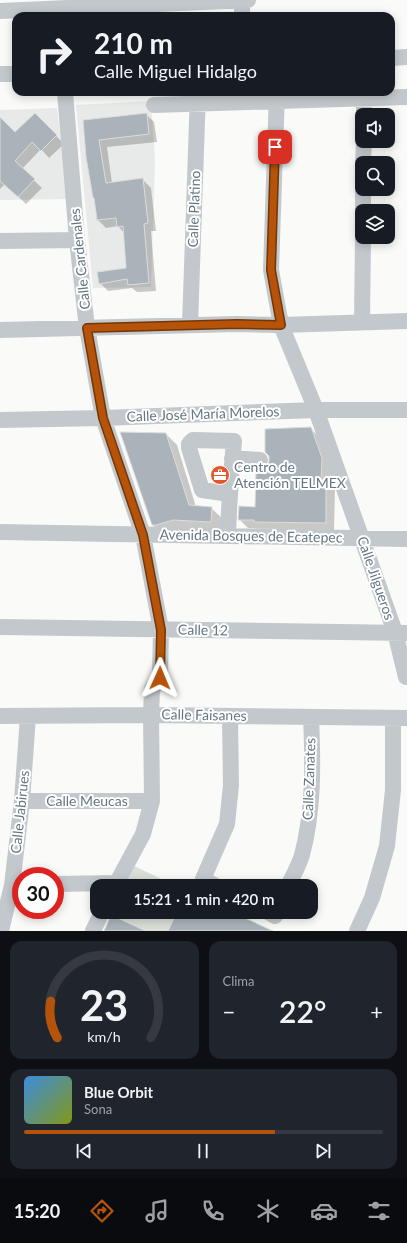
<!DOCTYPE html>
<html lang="es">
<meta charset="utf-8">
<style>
body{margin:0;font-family:Lato,sans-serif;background:#20242c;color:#f1f3f6;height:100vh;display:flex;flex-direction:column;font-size:15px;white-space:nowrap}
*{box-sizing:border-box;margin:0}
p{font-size:13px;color:#9ea1a6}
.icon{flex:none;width:22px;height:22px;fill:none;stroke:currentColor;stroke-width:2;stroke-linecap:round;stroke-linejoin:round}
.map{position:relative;height:931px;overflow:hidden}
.sheet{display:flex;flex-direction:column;gap:10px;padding:10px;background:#0d0f14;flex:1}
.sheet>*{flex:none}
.guide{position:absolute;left:12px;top:12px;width:383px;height:84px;border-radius:12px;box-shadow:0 2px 10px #0003;background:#171b24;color:#f1f3f6;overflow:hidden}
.controls{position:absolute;left:355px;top:108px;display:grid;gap:8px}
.controls a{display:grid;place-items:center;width:40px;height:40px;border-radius:8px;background:#171b24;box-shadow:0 2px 10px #0003;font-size:20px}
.speed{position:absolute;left:12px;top:867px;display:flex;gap:8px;font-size:20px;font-weight:700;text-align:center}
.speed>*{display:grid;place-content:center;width:52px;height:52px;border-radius:50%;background:#171b24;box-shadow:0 2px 10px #0003;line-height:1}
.speed .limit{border:6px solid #d22;background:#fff;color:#111}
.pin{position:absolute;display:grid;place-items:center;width:34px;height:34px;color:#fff;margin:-17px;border-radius:8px;box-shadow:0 2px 6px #0006}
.me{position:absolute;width:44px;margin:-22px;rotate:1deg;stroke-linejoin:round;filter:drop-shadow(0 0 3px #0008)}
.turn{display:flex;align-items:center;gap:14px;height:84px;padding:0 16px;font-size:18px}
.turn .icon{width:52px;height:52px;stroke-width:2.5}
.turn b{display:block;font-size:28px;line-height:34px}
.big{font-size:30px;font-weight:600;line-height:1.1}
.sheet .card{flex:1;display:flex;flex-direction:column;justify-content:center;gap:6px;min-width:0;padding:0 14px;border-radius:12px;background:#20242c}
.sheet .dial{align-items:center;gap:0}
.dial svg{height:104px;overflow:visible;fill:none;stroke:#363941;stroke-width:7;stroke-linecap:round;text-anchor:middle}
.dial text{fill:#f1f3f6;stroke:none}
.song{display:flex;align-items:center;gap:12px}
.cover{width:48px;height:48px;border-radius:6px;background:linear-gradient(135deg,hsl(210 70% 55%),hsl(70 70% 35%))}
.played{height:4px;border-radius:2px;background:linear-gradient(90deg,#b45309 70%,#363941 70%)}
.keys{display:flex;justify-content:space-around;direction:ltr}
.heat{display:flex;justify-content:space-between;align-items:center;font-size:22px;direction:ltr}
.sheet .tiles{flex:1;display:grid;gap:10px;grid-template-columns:1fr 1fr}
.card:last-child{grid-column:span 2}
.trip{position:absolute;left:90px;top:879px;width:228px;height:40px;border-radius:12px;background:#171b24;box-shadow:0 2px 10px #0003;font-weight:600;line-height:40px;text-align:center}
.menu{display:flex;height:64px;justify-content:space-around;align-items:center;background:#090b0e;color:#9ea1a6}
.menu .icon{width:28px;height:28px}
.menu .current{color:#b45309}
.menu b{font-size:18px;color:#f1f3f6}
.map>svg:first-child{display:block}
.built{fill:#e8e9e9}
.green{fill:#dadfd7}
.shadow{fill:#0003}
.building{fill:#aab3b9;stroke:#dcdcda}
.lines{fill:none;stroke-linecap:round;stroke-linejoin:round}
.minor{stroke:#c3c8cc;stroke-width:16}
.route-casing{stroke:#753606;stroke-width:10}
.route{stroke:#b45309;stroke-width:7}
.labels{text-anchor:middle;stroke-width:4;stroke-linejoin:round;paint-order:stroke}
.street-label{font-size:14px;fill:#657683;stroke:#fff}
.poi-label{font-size:14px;fill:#657683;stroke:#fff;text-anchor:start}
</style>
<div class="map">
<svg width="407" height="931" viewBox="0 0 407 931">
<rect width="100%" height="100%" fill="#fafaf8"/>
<!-- built -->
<path class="built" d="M151,101L155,161L151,287L93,288L76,105Z
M57,108L68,199L0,200V110Z"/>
<!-- green -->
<path class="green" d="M132,865L176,886H122Z
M110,912H177L168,931H145L109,914Z"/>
<!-- shadow -->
<path class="shadow" d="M35,114L64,144L49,158L41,149L22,169L42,188L26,204L5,184L0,189V119L15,133Z
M146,114L154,122L157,142L107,147L112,183L143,180L151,188L156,231H151L156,291L137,292L132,288L108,291L100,283L127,268L124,233L118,226L106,228L98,220L84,121Z
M310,428L319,437L331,467L330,485L335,490L334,531L248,528L239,519L256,508L266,472Z
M166,434L177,445L196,507L211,508L222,518L221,532L163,535L153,525Z"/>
<!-- building -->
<path class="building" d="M35,113L57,135L41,151L32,142L15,161L35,179L18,197L0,181V117L15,132Z
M147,113L149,134L99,140L106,183L143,178L148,223L144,224L149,283L128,285L127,279L99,284L97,272L126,268L123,226L117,227L116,218L97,220L94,198H93L86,157L83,120Z
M311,427L322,458L321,480H326V523L254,522V520H238L239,506L255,507L256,470H265V468L268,465L269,461V456L265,452V429Z
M120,432L166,433L189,505L212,507L211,522L173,520L156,525H152Z
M177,912H232L273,931H168Z
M111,915L146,931H104Z"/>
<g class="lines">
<!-- minor -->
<path class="minor" d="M242,0V16
M0,11L248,0
M391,58L407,57
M0,74H16
M65,92L77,240L87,328L103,418L143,535L161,630L160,678L152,689L151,715L152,801L143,834L115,886
M277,92L271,270L281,325L316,410L395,632L406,677
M154,105L407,97
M364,115V92
M363,163L364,141
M363,211V189
M0,241L77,240
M362,322L363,237
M190,325L198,92
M0,330L237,324L281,325L407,321
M0,420L103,418L316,410H407
M232,458L260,460
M0,532L407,539
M228,536C229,504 231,473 234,441L193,440L189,444V448L202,490L230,494
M0,627L407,633
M0,716L151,715L407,718
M22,801H152
M55,884L116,883
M216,886L203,879L227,824L231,785L230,716
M288,886C293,876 299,865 302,855C314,810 313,763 311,717
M268,912L275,916L276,912
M1,931L12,885L22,801L28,716
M93,931L102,912
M357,931L372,898L387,846L393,790V718"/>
</g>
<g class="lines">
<!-- route casing -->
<g class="route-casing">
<path id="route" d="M160,678L161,630L143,535L103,418L87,328L237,324L281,325L271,270L275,147"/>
</g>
<!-- route -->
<use href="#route" class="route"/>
</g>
<!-- icons -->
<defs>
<g id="office-disc" transform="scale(1)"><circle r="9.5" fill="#e4572e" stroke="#fff"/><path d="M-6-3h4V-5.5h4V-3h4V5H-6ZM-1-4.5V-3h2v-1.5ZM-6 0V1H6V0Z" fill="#fff"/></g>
</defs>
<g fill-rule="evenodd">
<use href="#office-disc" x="220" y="475"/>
</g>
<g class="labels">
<!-- street labels -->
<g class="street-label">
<text transform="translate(194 209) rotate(-88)" y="5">Calle Platino</text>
<text transform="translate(80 259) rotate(-96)" y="5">Calle Cardenales</text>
<text transform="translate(203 414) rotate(-2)" y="5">Calle José María Morelos</text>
<text transform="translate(251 536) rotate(1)" y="5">Avenida Bosques de Ecatepec</text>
<text transform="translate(376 578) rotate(71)" y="5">Calle Jilgueros</text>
<text transform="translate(203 630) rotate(1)" y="5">Calle 12</text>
<text transform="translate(204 715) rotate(1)" y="5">Calle Faisanes</text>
<text transform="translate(309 779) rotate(-88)" y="5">Calle Zanates</text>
<text x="87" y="806">Calle Meucas</text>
<text transform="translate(20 812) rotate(-84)" y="5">Calle Jabirues</text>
</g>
<!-- poi labels -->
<g class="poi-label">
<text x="234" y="472">Centro de<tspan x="234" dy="16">Atención TELMEX</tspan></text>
</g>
</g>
</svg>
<div class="controls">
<a><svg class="icon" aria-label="sound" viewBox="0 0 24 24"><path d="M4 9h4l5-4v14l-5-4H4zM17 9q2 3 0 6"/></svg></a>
<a><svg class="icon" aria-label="search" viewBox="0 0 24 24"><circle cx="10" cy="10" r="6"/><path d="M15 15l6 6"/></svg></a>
<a><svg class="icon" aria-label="layers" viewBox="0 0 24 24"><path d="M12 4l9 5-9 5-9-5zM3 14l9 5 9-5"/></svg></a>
</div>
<div class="speed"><div class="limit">30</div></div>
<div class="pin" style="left:275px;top:147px;background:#d93025"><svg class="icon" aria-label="arrive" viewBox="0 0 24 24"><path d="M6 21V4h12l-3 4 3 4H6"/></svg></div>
<svg class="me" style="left:160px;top:678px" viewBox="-20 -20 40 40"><path d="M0-17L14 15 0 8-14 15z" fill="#b45309" stroke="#fff" stroke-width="4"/></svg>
<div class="trip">15:21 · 1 min · 420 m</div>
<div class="guide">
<div class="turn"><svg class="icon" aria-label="right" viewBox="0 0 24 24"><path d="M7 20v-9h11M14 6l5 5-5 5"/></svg><div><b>210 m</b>Calle Miguel Hidalgo</div></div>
</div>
</div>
<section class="sheet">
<div class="tiles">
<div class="card dial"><svg viewBox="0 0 100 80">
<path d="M14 69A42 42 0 1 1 86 69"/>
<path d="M14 69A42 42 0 0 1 9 41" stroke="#b45309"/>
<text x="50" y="56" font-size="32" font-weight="700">23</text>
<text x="50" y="72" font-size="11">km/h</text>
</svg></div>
<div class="card"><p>Clima</p>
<div class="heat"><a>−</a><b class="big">22°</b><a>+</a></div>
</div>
<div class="card">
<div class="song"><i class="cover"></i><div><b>Blue Orbit</b><p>Sona</p></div></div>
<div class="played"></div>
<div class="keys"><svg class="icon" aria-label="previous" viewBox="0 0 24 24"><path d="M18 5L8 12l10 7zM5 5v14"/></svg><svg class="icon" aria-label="pause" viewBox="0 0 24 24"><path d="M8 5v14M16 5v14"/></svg><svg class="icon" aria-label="next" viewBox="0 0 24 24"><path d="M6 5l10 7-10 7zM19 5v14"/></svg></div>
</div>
</div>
</section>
<nav class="menu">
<b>15:20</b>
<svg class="icon current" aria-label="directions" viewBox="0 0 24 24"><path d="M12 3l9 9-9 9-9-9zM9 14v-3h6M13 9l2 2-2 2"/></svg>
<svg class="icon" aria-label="music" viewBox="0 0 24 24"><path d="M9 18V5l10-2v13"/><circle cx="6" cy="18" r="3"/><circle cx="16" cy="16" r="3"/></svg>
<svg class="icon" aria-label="phone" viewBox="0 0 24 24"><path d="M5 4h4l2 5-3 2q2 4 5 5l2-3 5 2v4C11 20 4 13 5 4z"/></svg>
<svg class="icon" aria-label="climate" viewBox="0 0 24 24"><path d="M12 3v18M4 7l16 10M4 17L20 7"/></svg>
<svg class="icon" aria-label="car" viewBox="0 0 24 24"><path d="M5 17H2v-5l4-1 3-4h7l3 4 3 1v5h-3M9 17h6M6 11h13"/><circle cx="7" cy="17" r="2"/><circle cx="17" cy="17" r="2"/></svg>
<svg class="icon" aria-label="filters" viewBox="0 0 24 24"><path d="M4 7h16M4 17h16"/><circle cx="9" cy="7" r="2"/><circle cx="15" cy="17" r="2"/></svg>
</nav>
